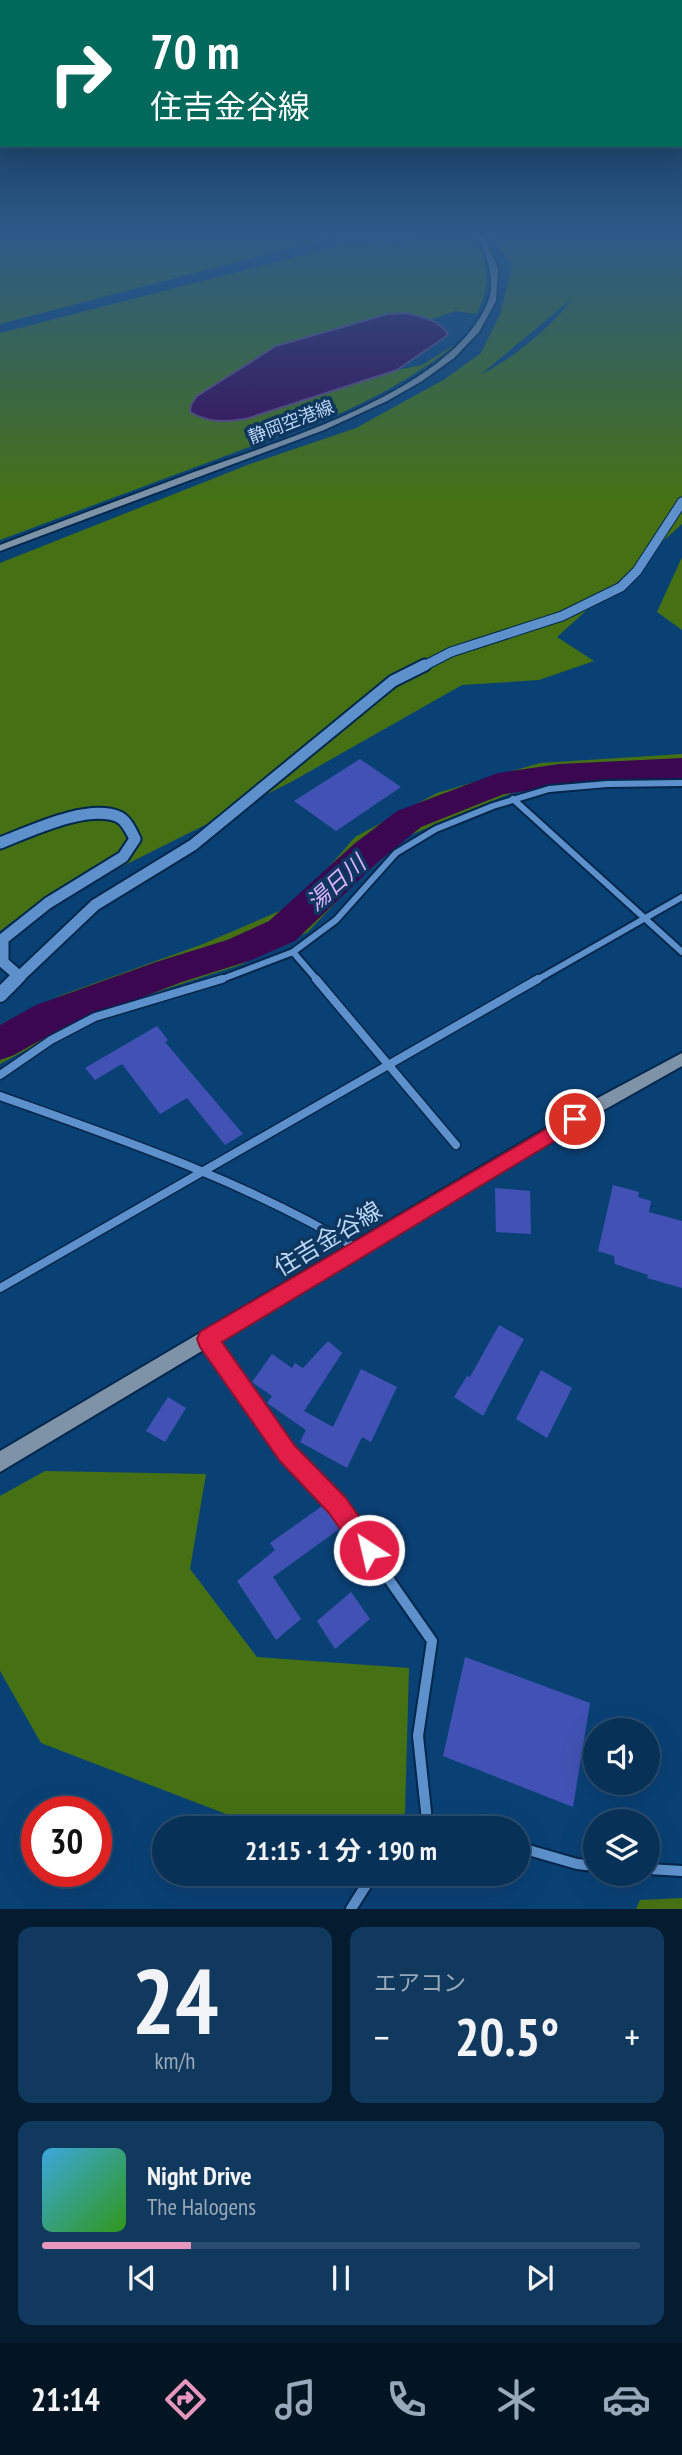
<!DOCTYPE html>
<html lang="ja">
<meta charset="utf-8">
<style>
body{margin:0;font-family:"PT Sans Narrow","Noto Sans JP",sans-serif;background:#11395e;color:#f1f3f6;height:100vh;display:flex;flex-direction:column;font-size:26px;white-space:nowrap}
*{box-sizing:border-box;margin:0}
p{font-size:23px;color:#98a9ba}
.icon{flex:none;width:38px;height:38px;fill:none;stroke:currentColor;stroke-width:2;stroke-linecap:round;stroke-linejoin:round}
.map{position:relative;height:1909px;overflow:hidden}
.details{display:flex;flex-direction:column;gap:18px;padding:18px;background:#041b30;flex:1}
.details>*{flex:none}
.banner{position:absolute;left:0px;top:0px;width:682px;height:147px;box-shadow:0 7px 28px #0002,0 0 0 2px #294c6e;background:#00695c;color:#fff;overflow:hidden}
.buttons{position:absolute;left:583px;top:1718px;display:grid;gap:14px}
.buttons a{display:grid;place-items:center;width:77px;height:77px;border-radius:50%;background:#083158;box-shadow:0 7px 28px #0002,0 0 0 2px #294c6e;font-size:35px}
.speed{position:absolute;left:21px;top:1796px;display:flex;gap:14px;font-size:35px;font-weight:700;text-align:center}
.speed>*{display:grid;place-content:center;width:91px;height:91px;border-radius:50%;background:#083158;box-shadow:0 7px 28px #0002,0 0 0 2px #294c6e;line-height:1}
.speed .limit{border:10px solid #d22;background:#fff;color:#111}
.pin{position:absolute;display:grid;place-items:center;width:60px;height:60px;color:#fff;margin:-30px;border:4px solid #fff;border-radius:50%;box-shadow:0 2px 7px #0007}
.me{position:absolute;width:77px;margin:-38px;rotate:325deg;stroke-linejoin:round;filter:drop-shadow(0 0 5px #0008)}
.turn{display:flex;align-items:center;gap:24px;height:147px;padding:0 35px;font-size:32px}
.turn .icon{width:91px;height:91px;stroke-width:2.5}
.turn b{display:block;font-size:49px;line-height:60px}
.big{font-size:52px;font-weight:700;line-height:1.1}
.details .widget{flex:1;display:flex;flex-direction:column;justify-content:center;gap:10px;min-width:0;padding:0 24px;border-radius:14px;background:#11395e}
.details .dial{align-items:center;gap:0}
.dial b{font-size:91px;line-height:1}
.song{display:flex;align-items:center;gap:21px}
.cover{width:84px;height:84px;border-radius:10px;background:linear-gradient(135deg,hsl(200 70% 55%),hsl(110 70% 35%))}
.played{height:7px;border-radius:4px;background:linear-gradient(90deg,#e797bd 25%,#294c6e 25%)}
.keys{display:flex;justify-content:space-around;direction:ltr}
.heat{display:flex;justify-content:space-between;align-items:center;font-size:38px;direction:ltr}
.details .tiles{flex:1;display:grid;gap:18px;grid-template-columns:1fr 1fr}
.widget:last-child{grid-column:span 2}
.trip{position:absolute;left:152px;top:1816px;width:378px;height:70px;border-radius:35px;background:#083158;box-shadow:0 7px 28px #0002,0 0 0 2px #294c6e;font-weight:700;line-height:70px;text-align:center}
.tab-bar{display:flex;height:112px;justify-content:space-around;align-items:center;background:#031423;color:#98a9ba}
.tab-bar .icon{width:49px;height:49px}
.tab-bar .selected{color:#e797bd}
.tab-bar b{font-size:32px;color:#f1f3f6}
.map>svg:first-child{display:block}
.green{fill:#457114;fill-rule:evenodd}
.water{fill:#3b0751;stroke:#624582;stroke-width:2}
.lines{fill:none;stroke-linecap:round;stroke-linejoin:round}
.river{fill:#3b0751;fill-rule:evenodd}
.building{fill:#4252b4}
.minor-far2-casing{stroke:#00274d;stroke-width:10}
.minor-far1-casing{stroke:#00274d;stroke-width:11}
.minor-casing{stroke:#00274d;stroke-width:14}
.tertiary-far2-casing{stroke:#00274d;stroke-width:11}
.tertiary-far1-casing{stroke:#00274d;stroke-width:15}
.tertiary-casing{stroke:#00274d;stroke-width:18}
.secondary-casing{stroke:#00274d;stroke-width:4}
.minor-far2{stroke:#5e91cc;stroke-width:6}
.minor-far1{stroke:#5e91cc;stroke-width:8}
.minor{stroke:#5e91cc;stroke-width:10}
.tertiary-far2{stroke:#5e91cc;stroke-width:9}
.tertiary-far1{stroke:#5e91cc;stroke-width:11}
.tertiary{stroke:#5e91cc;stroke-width:14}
.secondary{fill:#7f93a8;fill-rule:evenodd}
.route{fill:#e11d48;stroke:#92132f;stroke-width:2}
.labels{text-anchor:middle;stroke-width:7;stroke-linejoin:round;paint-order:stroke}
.far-street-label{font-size:18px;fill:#bcd7f6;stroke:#0f365f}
.water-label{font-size:23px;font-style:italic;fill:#dfb1fb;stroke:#0f365f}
.near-street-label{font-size:24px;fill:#bcd7f6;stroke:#0f365f}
</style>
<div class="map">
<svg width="682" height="1909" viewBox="0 0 682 1909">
<rect width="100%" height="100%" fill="#0a4175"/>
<!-- green -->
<path class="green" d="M0,233H348L0,324Z
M415,233L473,234C489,264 492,283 477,314L455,311L430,320L420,316L203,419L223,422L246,419L397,370L422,365L461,341C422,371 387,392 343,412L0,540V333L345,244L386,246L421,237Z
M490,233H682V524L557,637L594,661L539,680L462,685L291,782L13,921L0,931V563L250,464L356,428L445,379L481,353L500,314L512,266ZM573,298C548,330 516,356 480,375Z
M682,557V630L657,612Z
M682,754V780L624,779L524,788L391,843L308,932L240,965L101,1010L0,1064V1025L62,995L203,944L298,903L355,837L437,793L540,763Z
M45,1471L206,1474L190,1569L257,1657L409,1668L405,1813L388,1829H265L41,1743L0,1671V1496Z
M682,1898V1909H636L640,1900Z"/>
<!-- water -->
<path class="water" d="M405,313C419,316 442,320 448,335L397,370L246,419C225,422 209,423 190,412L191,405L197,396L276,346L388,314Z"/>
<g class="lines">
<!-- river -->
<path class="river" d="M682,758V780L559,786L504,794L421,827L378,862L295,941L252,960L182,982L64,1027L14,1055L0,1060V1025L36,1005L156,962L227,940L269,921L354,844L397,811L498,773L559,764Z"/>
</g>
<!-- building -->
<path class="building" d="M360,759L401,787L336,831L294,801Z
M157,1026L168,1040L165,1042L243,1134L225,1145L187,1098L160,1114L122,1064L95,1080L85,1068Z
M613,1185L639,1192L638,1197L651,1201L649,1212L682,1221V1288L647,1278L648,1275L615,1264L614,1256L598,1251Z
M495,1188L530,1191L531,1234L496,1232Z
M499,1325L524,1339L483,1416L454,1397L467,1376L470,1377Z
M328,1341L342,1353L304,1411L333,1427L361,1369L397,1387L371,1442L362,1437L347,1468L300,1442L306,1430L267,1403L272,1396L252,1382L272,1354L292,1368L295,1363L303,1368Z
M541,1370L572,1388L547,1438L516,1419Z
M168,1397L186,1408L165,1442L146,1431Z
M325,1504L342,1527L273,1577L301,1619L276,1640L237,1581L275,1550L270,1543Z
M351,1592L370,1619L335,1649L317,1621Z
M465,1657L590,1703L573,1807L443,1756Z"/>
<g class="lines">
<!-- minor-far2 casing -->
<g class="minor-far2-casing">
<path id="minor-far2" d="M513,799L682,952
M293,952L318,981
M217,981L293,952L336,920L396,853L436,829L493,806L549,789L607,784L682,783
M535,981L682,897"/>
</g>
<!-- minor-far1 casing -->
<g class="minor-far1-casing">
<path id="minor-far1" d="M316,979L456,1145
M0,1075L51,1040L95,1017L222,979
M0,1096C123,1140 245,1181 358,1249
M0,1288L538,979
M207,1339L241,1387"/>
</g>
<!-- minor casing -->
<g class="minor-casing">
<path id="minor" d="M239,1385L287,1453L337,1505L432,1641L418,1736L427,1821
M427,1821L454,1829
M419,1829L427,1821
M518,1847L577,1864L595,1866
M648,1869L682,1871
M351,1909L373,1874"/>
</g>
<!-- tertiary-far2 casing -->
<g class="tertiary-far2-casing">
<path id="tertiary-far2" d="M422,667L451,652L562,616L621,587L637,571L682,502"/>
</g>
<!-- tertiary-far1 casing -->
<g class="tertiary-far1-casing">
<path id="tertiary-far1" d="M0,843C29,832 88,803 119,817C127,821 131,831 135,839L123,857L48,903L3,939V962L20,977
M15,981L95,905L193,845L393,681L425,665"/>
</g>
<!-- tertiary casing -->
<g class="tertiary-casing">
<path id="tertiary" d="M0,995L16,979"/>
</g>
<!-- secondary casing -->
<g class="secondary-casing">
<path id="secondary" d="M477,233H483L498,269L496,301L479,332L454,358L422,381L387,401L324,430L0,551V545C65,520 130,496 194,472C279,441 449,392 487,304C498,280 485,255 477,233Z
M682,1053V1066L604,1110L0,1472V1451L594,1100Z"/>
</g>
<!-- minor-far2 -->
<use href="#minor-far2" class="minor-far2"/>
<!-- minor-far1 -->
<use href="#minor-far1" class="minor-far1"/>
<!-- minor -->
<use href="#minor" class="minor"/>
<!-- tertiary-far2 -->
<use href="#tertiary-far2" class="tertiary-far2"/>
<!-- tertiary-far1 -->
<use href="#tertiary-far1" class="tertiary-far1"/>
<!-- tertiary -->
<use href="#tertiary" class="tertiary"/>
<!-- secondary -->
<use href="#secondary" class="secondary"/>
</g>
<!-- sky -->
<linearGradient id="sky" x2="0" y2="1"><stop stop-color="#062440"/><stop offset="0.47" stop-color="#2d5a89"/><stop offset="1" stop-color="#2d5a89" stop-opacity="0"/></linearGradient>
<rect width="682" height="500" fill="url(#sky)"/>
<!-- route -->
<path class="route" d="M575,1112L581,1114L583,1119L581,1125L222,1342L295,1446L345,1497L377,1542L380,1550L377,1558L369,1562L361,1558L329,1513L280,1461L200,1347L197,1339L200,1332Z"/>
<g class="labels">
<!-- far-street labels -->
<g class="far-street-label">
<text transform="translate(291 422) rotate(-21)" y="6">静岡空港線</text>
</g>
<!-- water labels -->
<g class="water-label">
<text transform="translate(336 883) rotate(-42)" y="8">湯日川</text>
</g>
<!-- near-street labels -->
<g class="near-street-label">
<text transform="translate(328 1239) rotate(-31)" y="8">住吉金谷線</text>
</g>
</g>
</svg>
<div class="buttons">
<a><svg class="icon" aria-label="sound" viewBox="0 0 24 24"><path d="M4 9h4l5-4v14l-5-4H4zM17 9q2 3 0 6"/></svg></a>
<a><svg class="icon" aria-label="layers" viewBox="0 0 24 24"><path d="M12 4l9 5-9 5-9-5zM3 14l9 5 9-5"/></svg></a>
</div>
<div class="speed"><div class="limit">30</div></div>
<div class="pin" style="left:575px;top:1119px;background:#d93025"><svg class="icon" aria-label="arrive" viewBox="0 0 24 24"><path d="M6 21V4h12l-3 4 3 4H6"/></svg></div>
<svg class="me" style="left:369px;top:1550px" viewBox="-20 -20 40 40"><circle r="17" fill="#e11d48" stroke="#fff" stroke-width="3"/><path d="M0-11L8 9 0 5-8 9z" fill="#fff"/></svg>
<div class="trip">21:15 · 1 分 · 190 m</div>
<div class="banner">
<div class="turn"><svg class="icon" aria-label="right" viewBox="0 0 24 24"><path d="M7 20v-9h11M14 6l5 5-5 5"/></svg><div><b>70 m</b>住吉金谷線</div></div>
</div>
</div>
<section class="details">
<div class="tiles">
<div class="widget dial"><b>24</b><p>km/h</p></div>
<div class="widget"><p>エアコン</p>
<div class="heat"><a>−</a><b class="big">20.5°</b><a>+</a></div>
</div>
<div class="widget">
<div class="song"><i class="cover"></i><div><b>Night Drive</b><p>The Halogens</p></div></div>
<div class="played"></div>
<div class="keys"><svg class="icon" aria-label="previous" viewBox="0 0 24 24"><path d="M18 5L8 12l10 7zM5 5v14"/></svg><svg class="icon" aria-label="pause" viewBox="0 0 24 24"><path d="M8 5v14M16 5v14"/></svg><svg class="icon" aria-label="next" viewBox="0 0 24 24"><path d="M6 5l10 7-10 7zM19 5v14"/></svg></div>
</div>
</div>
</section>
<nav class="tab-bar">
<b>21:14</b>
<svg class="icon selected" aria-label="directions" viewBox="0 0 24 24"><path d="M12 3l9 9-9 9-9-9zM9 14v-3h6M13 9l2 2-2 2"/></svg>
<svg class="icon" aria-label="music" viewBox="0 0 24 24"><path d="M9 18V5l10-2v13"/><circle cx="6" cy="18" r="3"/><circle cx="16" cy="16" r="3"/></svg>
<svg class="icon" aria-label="phone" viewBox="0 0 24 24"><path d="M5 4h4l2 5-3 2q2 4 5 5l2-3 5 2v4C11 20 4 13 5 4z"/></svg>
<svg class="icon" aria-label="climate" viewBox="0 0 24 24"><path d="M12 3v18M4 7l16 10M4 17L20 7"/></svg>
<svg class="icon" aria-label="car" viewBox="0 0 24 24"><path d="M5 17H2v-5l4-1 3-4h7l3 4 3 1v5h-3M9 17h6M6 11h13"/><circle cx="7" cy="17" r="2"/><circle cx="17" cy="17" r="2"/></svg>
</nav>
